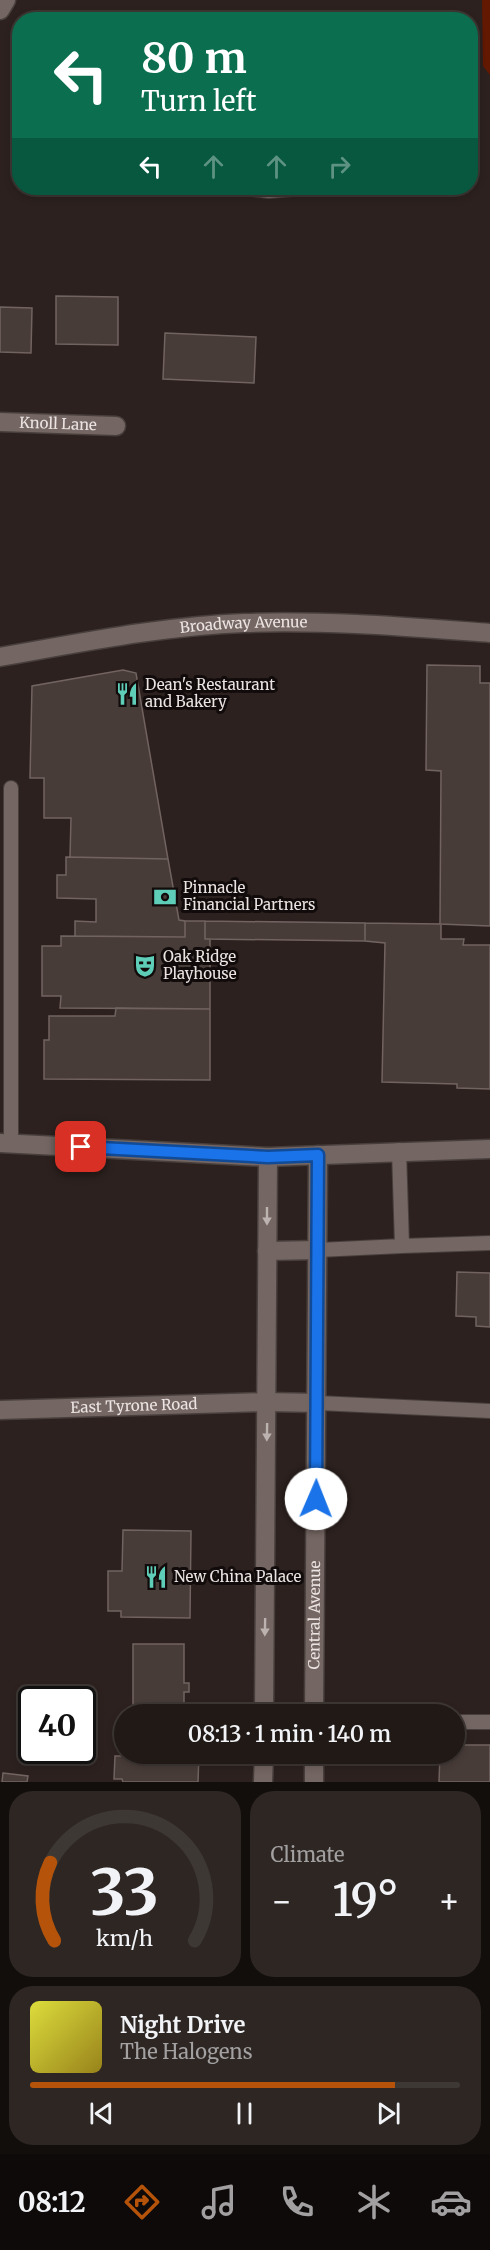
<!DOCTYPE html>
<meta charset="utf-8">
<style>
body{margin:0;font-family:Merriweather,serif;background:#2d2623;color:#f1f3f6;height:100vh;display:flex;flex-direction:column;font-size:22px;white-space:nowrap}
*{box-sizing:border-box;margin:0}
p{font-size:20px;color:#a2a0a1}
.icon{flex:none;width:33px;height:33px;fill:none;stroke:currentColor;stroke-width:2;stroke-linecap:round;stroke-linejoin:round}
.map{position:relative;height:1782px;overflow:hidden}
.sheet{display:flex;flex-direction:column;gap:9px;padding:9px;background:#120e0c;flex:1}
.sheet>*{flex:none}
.guide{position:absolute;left:12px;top:12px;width:466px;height:183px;border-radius:24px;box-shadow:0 3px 9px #0003,0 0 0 2px #3e3835;background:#0b6e4f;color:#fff;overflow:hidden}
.speed{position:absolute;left:18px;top:1686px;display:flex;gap:12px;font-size:30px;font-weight:700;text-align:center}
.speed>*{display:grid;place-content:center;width:78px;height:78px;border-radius:50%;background:#211916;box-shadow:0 3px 9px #0003,0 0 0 2px #3e3835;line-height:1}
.speed .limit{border:3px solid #111;border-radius:9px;background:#fff;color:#111}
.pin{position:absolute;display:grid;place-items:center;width:51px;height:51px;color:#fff;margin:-26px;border-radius:12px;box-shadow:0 3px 9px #0006}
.me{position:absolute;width:66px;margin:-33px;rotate:1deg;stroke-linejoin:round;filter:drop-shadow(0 0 4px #0008)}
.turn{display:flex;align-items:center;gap:21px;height:126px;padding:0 30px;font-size:27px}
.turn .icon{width:78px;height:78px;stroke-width:2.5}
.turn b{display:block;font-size:42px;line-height:51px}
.lanes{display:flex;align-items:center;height:57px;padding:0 30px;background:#0003;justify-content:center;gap:30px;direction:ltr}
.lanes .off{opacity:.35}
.big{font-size:45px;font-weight:600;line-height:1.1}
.sheet .widget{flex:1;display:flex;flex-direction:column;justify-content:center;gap:9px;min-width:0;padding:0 21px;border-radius:24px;background:#2d2623}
.sheet .dial{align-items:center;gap:0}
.dial svg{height:156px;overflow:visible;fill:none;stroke:#3e3835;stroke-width:7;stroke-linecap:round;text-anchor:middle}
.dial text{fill:#f1f3f6;stroke:none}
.song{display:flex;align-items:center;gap:18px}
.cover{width:72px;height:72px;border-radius:9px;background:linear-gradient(135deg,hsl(60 70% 55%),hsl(50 70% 35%))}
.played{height:6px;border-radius:3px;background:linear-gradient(90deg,#b45309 85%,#3e3835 85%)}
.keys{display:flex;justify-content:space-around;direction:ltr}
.heat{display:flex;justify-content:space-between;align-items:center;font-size:33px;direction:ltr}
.sheet .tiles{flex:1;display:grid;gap:9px;grid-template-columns:1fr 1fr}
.widget:last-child{grid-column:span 2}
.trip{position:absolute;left:114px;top:1704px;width:351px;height:60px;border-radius:30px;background:#211916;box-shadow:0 3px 9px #0003,0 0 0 2px #3e3835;font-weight:600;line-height:60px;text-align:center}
.tab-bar{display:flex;height:96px;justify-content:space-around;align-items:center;background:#0d0a09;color:#a2a0a1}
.tab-bar .icon{width:42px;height:42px}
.tab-bar .active{color:#b45309}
.tab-bar b{font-size:27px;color:#f1f3f6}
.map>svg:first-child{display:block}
.green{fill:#621801}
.building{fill:#483c38;stroke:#716360;stroke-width:1.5}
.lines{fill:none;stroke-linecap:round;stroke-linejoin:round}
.service-casing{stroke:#483f3c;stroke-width:16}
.minor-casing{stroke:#483f3c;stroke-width:21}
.tertiary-casing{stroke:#483f3c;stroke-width:21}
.service{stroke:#746662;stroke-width:14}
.minor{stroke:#746662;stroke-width:18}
.tertiary{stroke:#746662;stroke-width:18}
.oneway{fill:#bcb2af}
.route-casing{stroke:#114b97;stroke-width:15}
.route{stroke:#1a73e8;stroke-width:10}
.labels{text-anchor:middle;stroke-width:6;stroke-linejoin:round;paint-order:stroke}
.street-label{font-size:15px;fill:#ece4e2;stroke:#110c0b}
.poi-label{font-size:15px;fill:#ece4e2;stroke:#110c0b;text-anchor:start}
</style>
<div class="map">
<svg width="490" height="1782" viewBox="0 0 490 1782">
<rect width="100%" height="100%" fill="#2c211e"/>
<!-- green -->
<path class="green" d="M482,0H490V75L483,66Z"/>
<!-- building -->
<path class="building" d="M56,296L118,297V345L56,344Z
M0,307L32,308L31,353L0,352Z
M165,333L256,337L254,383L163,379Z
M427,665L480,666V683H490V926L440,924L441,771L426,770Z
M123,670L136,673L168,859L70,857L71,818H44V778H30L32,686Z
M66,857L168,859L179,920L185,921V937L75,936V921L96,922V899L57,898V875H66Z
M185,921H205V939H210V1009L60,1008L61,996H42V946H61V936L185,937Z
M205,921L365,923V941L205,939Z
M365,923L441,924V939H464L463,945H490V1089L457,1088V1084L382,1082L385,943L365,941Z
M116,1008L210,1009V1080L44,1079V1040H49V1016H115Z
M457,1272L490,1273V1327L476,1326V1317L456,1316Z
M123,1530L191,1531L190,1618L121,1617V1611H108V1571H122Z
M133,1644H184V1683H189V1692H184V1707H133Z
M123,1745L124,1754H199L198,1782H123L122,1779H114L115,1756H123Z
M454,1745H490V1782H439L440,1754H454Z
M3,1773L28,1776L27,1782H2Z"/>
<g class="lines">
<!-- service casing -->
<g class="service-casing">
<path id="service" d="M245,188L269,191L304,188
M11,1143V788
M399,1150L402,1246L490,1243
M318,1250L402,1246
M318,1403L490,1411
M454,1722H490"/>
</g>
<!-- minor casing -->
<g class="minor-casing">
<g id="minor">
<path d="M0,10L6,0"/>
<path id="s1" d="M0,422L116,426"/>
<path id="s2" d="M0,657C80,643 162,626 244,623C326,620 408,627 490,633"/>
<path id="s3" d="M0,1410L267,1402"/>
</g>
</g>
<!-- tertiary casing -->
<g class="tertiary-casing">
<g id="tertiary">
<path d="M0,1143L268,1157L490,1149"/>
<path d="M267,1251L318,1250"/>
<path d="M267,1402L318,1403"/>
<path d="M264,1714L268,1157"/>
<path id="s4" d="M314,1714L318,1155"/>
<path d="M314,1754V1782"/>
<path d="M263,1782L264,1754"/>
</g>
</g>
<!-- service -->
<use href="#service" class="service"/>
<!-- minor -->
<use href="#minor" class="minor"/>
<!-- tertiary -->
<use href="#tertiary" class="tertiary"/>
</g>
<!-- one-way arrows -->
<defs><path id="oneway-solid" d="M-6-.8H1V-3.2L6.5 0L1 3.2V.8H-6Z" transform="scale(1.5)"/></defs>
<g class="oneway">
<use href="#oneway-solid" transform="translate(267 1216) rotate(90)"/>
<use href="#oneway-solid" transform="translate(267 1432) rotate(91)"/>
<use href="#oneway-solid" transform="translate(265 1627) rotate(91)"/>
</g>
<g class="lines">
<!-- route casing -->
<g class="route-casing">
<path id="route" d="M81,1147L268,1157L318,1155L316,1499"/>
</g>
<!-- route -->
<use href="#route" class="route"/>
</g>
<!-- icons -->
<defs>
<g id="restaurant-bare" transform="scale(1.8)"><path d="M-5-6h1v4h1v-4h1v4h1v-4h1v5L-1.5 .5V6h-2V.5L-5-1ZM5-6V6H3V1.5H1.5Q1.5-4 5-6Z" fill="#5eceb8" stroke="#110c0b" stroke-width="2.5" paint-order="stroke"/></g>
<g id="bank-bare" transform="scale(1.8)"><path d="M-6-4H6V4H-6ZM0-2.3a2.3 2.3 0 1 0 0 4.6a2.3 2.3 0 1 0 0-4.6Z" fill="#5eceb8" stroke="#110c0b" stroke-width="2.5" paint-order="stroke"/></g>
<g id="theatre-bare" transform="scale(1.8)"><path d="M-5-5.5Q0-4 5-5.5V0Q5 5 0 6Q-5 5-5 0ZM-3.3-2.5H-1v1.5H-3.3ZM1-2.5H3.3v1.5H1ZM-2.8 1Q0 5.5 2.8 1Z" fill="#5eceb8" stroke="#110c0b" stroke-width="2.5" paint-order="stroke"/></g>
</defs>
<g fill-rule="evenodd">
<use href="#restaurant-bare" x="127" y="694"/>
<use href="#bank-bare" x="165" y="897"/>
<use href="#theatre-bare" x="145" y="966"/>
<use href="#restaurant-bare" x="156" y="1577"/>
</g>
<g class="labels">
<!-- street labels -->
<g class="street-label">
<text dy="5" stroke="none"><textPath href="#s1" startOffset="58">Knoll Lane</textPath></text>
<text dy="5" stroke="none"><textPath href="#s2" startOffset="246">Broadway Avenue</textPath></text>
<text dy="5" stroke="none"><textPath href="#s3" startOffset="134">East Tyrone Road</textPath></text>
<text dy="5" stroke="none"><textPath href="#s4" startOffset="99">Central Avenue</textPath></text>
</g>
<!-- poi labels -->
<g class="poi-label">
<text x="145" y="690">Dean's Restaurant<tspan x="145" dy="17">and Bakery</tspan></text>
<text x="183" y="893">Pinnacle<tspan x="183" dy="17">Financial Partners</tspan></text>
<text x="163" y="962">Oak Ridge<tspan x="163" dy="17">Playhouse</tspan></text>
<text x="174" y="1582">New China Palace</text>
</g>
</g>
</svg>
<div class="speed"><div class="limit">40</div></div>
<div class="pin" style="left:81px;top:1147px;background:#d93025"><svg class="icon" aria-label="arrive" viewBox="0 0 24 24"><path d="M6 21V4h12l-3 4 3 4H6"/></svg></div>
<svg class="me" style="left:316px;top:1499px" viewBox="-20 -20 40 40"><circle r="19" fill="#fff"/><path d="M0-13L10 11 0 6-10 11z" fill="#1a73e8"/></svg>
<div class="trip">08:13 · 1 min · 140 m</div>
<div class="guide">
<div class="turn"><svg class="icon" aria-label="left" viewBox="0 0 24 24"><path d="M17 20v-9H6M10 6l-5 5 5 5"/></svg><div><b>80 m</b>Turn left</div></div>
<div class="lanes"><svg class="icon" aria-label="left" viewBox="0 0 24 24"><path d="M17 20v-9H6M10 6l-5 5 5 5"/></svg><svg class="icon off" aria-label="ahead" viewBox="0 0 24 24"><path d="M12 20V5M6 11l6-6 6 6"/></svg><svg class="icon off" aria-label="ahead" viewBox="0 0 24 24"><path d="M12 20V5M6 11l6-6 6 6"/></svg><svg class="icon off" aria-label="right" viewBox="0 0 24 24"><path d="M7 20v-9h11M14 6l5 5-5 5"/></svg></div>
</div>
</div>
<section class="sheet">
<div class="tiles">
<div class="widget dial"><svg viewBox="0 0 100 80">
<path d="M14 69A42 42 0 1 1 86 69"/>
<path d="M14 69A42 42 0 0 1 12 29" stroke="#b45309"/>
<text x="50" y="56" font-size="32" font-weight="700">33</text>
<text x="50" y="72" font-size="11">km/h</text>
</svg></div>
<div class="widget"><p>Climate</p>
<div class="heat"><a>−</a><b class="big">19°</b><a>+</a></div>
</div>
<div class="widget">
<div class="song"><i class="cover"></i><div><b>Night Drive</b><p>The Halogens</p></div></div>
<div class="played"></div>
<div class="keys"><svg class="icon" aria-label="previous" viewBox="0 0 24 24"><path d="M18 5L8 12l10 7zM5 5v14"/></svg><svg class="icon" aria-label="pause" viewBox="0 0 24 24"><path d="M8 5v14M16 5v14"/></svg><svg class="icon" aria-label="next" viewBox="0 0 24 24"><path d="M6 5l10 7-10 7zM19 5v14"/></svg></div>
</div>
</div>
</section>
<nav class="tab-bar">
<b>08:12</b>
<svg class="icon active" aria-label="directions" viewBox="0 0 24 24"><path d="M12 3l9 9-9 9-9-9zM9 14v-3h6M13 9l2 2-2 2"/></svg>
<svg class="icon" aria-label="music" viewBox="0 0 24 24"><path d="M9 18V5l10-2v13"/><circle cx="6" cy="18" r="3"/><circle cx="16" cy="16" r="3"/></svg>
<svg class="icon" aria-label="phone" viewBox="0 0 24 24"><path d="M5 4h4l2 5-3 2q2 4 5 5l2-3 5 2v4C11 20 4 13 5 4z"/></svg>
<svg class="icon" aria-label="climate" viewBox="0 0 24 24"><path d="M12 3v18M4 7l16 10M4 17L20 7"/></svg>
<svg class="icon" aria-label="car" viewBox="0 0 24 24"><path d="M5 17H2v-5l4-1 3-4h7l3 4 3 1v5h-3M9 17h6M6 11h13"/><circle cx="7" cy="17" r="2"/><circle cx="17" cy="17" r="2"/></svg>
</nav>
